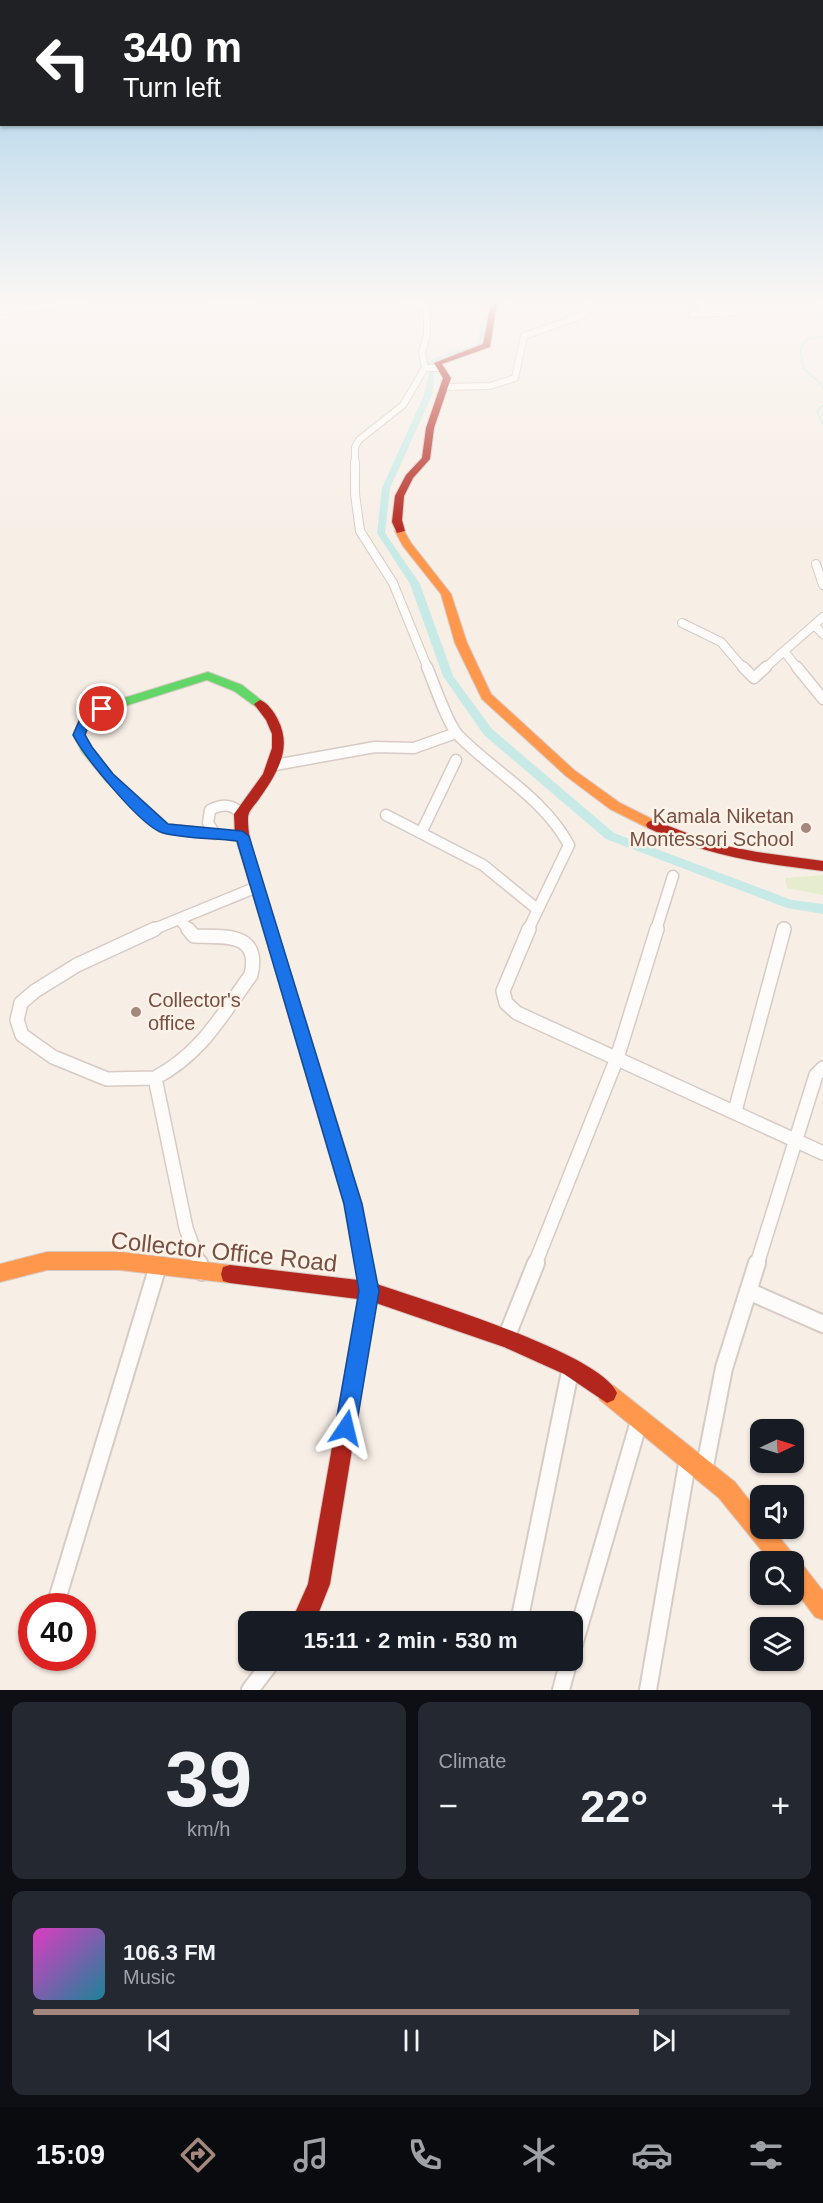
<!DOCTYPE html>
<meta charset="utf-8">
<style>
body{margin:0;font-family:Arial,sans-serif;background:#242831;color:#f1f3f6;height:100vh;display:flex;flex-direction:column;font-size:22px;white-space:nowrap}
*{box-sizing:border-box;margin:0}
p{font-size:20px;color:#9ea1a6}
.icon{flex:none;width:33px;height:33px;fill:none;stroke:currentColor;stroke-width:2;stroke-linecap:round;stroke-linejoin:round}
.map{position:relative;height:1690px;overflow:hidden}
.drawer{display:flex;flex-direction:column;gap:12px;padding:12px;background:#0d0f14;flex:1}
.drawer>*{flex:none}
.top-card{position:absolute;left:0px;top:0px;width:824px;height:126px;box-shadow:0 2px 4px #0004;background:#202124;color:#fff;overflow:hidden}
.needle{width:39px;rotate:86deg}
.tools{position:absolute;left:750px;top:1419px;display:grid;gap:12px}
.tools a{display:grid;place-items:center;width:54px;height:54px;border-radius:12px;background:#171b24;box-shadow:0 2px 4px #0004;font-size:30px}
.speed{position:absolute;left:18px;top:1593px;display:flex;gap:12px;font-size:30px;font-weight:700;text-align:center}
.speed>*{display:grid;place-content:center;width:78px;height:78px;border-radius:50%;background:#171b24;box-shadow:0 2px 4px #0004;line-height:1}
.speed .limit{border:9px solid #d22;background:#fff;color:#111}
.pin{position:absolute;display:grid;place-items:center;width:51px;height:51px;color:#fff;margin:-26px;border:3px solid #fff;border-radius:50%;box-shadow:0 2px 6px #0007}
.me{position:absolute;width:66px;margin:-33px;rotate:10deg;stroke-linejoin:round;filter:drop-shadow(0 0 4px #0008)}
.turn{display:flex;align-items:center;gap:21px;height:126px;padding:0 24px;font-size:27px}
.turn .icon{width:78px;height:78px;stroke-width:2.5}
.turn b{display:block;font-size:42px;line-height:51px}
.big{font-size:45px;font-weight:700;line-height:1.1}
.drawer .widget{flex:1;display:flex;flex-direction:column;justify-content:center;gap:9px;min-width:0;padding:0 21px;border-radius:12px;background:#242831}
.drawer .dial{align-items:center;gap:0}
.dial b{font-size:78px;line-height:1}
.song{display:flex;align-items:center;gap:18px}
.cover{width:72px;height:72px;border-radius:9px;background:linear-gradient(135deg,hsl(310 70% 55%),hsl(190 70% 35%))}
.played{height:6px;border-radius:3px;background:linear-gradient(90deg,#a4877d 80%,#363941 80%)}
.keys{display:flex;justify-content:space-around;direction:ltr}
.heat{display:flex;justify-content:space-between;align-items:center;font-size:33px;direction:ltr}
.drawer .tiles{flex:1;display:grid;gap:12px;grid-template-columns:1fr 1fr}
.widget:last-child{grid-column:span 2}
.trip{position:absolute;left:238px;top:1611px;width:345px;height:60px;border-radius:12px;background:#171b24;box-shadow:0 2px 4px #0004;font-weight:700;line-height:60px;text-align:center}
.menu{display:flex;height:96px;justify-content:space-around;align-items:center;background:#090b0e;color:#9ea1a6}
.menu .icon{width:42px;height:42px}
.menu .selected{color:#a4877d}
.menu b{font-size:27px;color:#f1f3f6}
.map>svg:first-child{display:block}
.green{fill:#e6edcf}
.lines{fill:none;stroke-linecap:round;stroke-linejoin:round}
.stream{stroke:#c7eae7;stroke-width:1.5}
.canal{fill:#c7eae7;fill-rule:evenodd}
.river{fill:#c7eae7;fill-rule:evenodd}
.street-far4-casing{stroke:#d8cac4;stroke-width:8}
.street-far3-casing{stroke:#d8cac4;stroke-width:10}
.street-far2-casing{stroke:#d8cac4;stroke-width:13}
.street-far1-casing{stroke:#d8cac4;stroke-width:16}
.street-casing{stroke:#d8cac4;stroke-width:20}
.fast-casing{stroke:#d8c9c3;stroke-width:2}
.slow-casing{stroke:#d8c9c3;stroke-width:2}
.jam-casing{stroke:#d8c9c3;stroke-width:2}
.street-far4{stroke:#fefcfb;stroke-width:6}
.street-far3{stroke:#fefcfb;stroke-width:8}
.street-far2{stroke:#fefcfb;stroke-width:10}
.street-far1{stroke:#fefcfb;stroke-width:13}
.street{stroke:#fefcfb;stroke-width:16}
.fast{fill:#63d668;fill-rule:evenodd}
.slow{fill:#ff974d;fill-rule:evenodd}
.jam{fill:#b3261e;fill-rule:evenodd}
.route{fill:#1a73e8;stroke:#114b97;stroke-width:1.5}
.poi-dot{fill:#a4877d;stroke:#fff2e7;stroke-width:2}
.labels{text-anchor:middle;stroke-width:5;stroke-linejoin:round;paint-order:stroke}
.poi-label{font-size:20px;fill:#774f45;stroke:#fff2e7;text-anchor:end}
.near-street-label{font-size:24px;fill:#774f45;stroke:#fff2e7}
</style>
<div class="map">
<svg width="823" height="1690" viewBox="0 0 823 1690">
<rect width="100%" height="100%" fill="#f7eee6"/>
<!-- green -->
<path class="green" d="M823,875V895L787,888L785,878Z"/>
<g class="lines">
<!-- stream -->
<path class="stream" d="M823,337L807,339L800,349L804,369L820,383L823,389
M823,405L817,412L823,424"/>
<!-- canal -->
<path class="canal" d="M432,370L435,372L432,395L390,488L385,533L420,584L453,676L492,729L614,833L792,900L823,904V914L787,908L606,839L484,735L443,676L410,584L377,533L382,488L424,395L429,372Z"/>
<!-- river -->
<path class="river" d="M0,303H13L8,306H0Z
M486,303H496L486,348C477,351 430,369 426,368V364L434,358L477,344Z"/>
<!-- street-far4 casing -->
<g class="street-far4-casing">
<path id="street-far4" d="M211,303H255
M409,303L427,306V335L422,352L425,368
M698,303L707,314
M0,311L84,303
M692,314L735,312L728,303
M444,387L490,386L515,378L524,336L581,316L592,307L590,303
M355,464V447L359,440L403,405L425,368H439"/>
</g>
<!-- street-far3 casing -->
<g class="street-far3-casing">
<path id="street-far3" d="M355,462V494L360,531L393,583L428,669
M816,564L823,585
M682,623L721,642L744,669
M814,625L823,617
M764,669L784,651
M798,669L784,651L814,625L823,634"/>
</g>
<!-- street-far2 casing -->
<g class="street-far2-casing">
<path id="street-far2" d="M427,667C434,683 447,723 458,735C494,772 543,797 569,845L528,930
M743,667L754,678L766,667
M797,667L823,699
M275,765L375,747L414,748L456,733
M386,815L483,865L537,909
M421,833L456,760
M215,834L208,823L210,810C222,804 232,803 241,814
M179,919L189,930
M152,930L257,887
M656,930L673,876
M783,930L784,928"/>
</g>
<!-- street-far1 casing -->
<g class="street-far1-casing">
<path id="street-far1" d="M155,929L77,965L35,991L21,1003L17,1020L22,1035L53,1057L107,1079L155,1078L186,1228L199,1264
M529,929L503,991L506,1003L517,1013L823,1153
M155,1078C202,1053 221,1016 251,975C261,932 225,937 194,936L188,929
M735,1111L784,929
M535,1264L617,1058L657,929
M757,1264L816,1075L823,1068"/>
</g>
<!-- street casing -->
<g class="street-casing">
<path id="street" d="M199,1263L202,1272
M748,1291L823,1324
M506,1338L536,1263
M704,1471L724,1368L757,1263
M55,1606L158,1266
M519,1622L571,1367
M573,1648L640,1418
M250,1690L273,1660
M561,1690L569,1660
M648,1690L688,1458"/>
</g>
<!-- fast casing -->
<g class="fast-casing">
<path id="fast" d="M208,672L242,685L266,704L260,708L256,707L234,691L207,680L106,712L89,724L85,735L91,747L113,774L168,824L247,833L249,836L242,841L159,832L105,780L82,752L73,735L80,719L98,706Z
M274,936L279,938L281,942L351,1167L348,1173L342,1175L336,1173L333,1167L267,942L269,938Z"/>
</g>
<!-- slow casing -->
<g class="slow-casing">
<path id="slow" d="M400,528L403,529L411,543L451,594L467,643L491,694L574,770L620,803L658,822L660,825L658,828H648L610,809L566,776L482,699L455,643L441,594L403,546L395,531Z
M47,1252H120L230,1265L237,1267L239,1274L237,1281L230,1283L120,1270H47L0,1282V1264Z
M607,1383L614,1386L735,1482L760,1514V1528H772L793,1554L796,1562L802,1564L823,1591V1620L815,1617L794,1589V1562H771L719,1498L600,1400L597,1393L600,1386Z"/>
</g>
<!-- jam casing -->
<g class="jam-casing">
<path id="jam" d="M491,303H497L490,347L442,364L451,378L434,428L430,459L413,478L404,496L402,520L405,531L397,533L392,522L395,496L406,475L422,458L426,428L443,378L434,363L483,344Z
M260,700C267,702 275,713 278,720C293,749 276,775 259,799C255,805 248,811 248,818C247,851 271,909 281,942L279,946L274,948L269,946L267,942L235,836L234,814L263,774L272,748V734L266,720L254,704Z
M653,820L715,844L757,852L823,861V871C762,864 704,855 648,828L646,825L648,822Z
M342,1159L348,1161L362,1204L377,1284C422,1300 601,1353 617,1393L614,1400L607,1403L564,1374L504,1347L376,1303L330,1584L315,1622H291L308,1584L358,1299L230,1283L223,1281L221,1274L223,1267L230,1265L358,1280L344,1204L333,1167L336,1161Z"/>
</g>
<!-- street-far4 -->
<use href="#street-far4" class="street-far4"/>
<!-- street-far3 -->
<use href="#street-far3" class="street-far3"/>
<!-- street-far2 -->
<use href="#street-far2" class="street-far2"/>
<!-- street-far1 -->
<use href="#street-far1" class="street-far1"/>
<!-- street -->
<use href="#street" class="street"/>
<!-- fast -->
<use href="#fast" class="fast"/>
<!-- slow -->
<use href="#slow" class="slow"/>
<!-- jam -->
<use href="#jam" class="jam"/>
</g>
<!-- sky -->
<linearGradient id="sky" x2="0" y2="1"><stop stop-color="#9bcae8"/><stop offset="0.56" stop-color="#fbf7f4"/><stop offset="1" stop-color="#fbf7f4" stop-opacity="0"/></linearGradient>
<rect width="823" height="539" fill="url(#sky)"/>
<!-- route -->
<path class="route" d="M102,705L108,709L89,724L85,735L92,747L113,774L168,824L242,831L249,836L362,1204L379,1291L356,1428L353,1435L346,1438L338,1435L335,1428L359,1291L344,1204L237,841C213,838 186,839 163,833C141,827 84,756 73,735L80,719Z"/>
<!-- markers -->
<g class="poi-dot">
<circle cx="806" cy="828" r="6"/>
<circle cx="136" cy="1012" r="6"/>
</g>
<g class="labels">
<!-- poi labels -->
<g class="poi-label">
<text x="794" y="823">Kamala Niketan<tspan x="794" dy="23">Montessori School</tspan></text>
<text x="148" y="1007" text-anchor="start">Collector's<tspan x="148" dy="23">office</tspan></text>
</g>
<!-- near-street labels -->
<g class="near-street-label">
<text transform="translate(224 1252) rotate(6)" y="8">Collector Office Road</text>
</g>
</g>
</svg>
<div class="tools">
<a><svg class="needle" viewBox="-14 -14 28 28"><path d="M0-13l5 13h-10z" fill="#e53935"/><path d="M0 13l5-13h-10z" fill="#9ea1a6"/></svg></a>
<a><svg class="icon" aria-label="sound" viewBox="0 0 24 24"><path d="M4 9h4l5-4v14l-5-4H4zM17 9q2 3 0 6"/></svg></a>
<a><svg class="icon" aria-label="search" viewBox="0 0 24 24"><circle cx="10" cy="10" r="6"/><path d="M15 15l6 6"/></svg></a>
<a><svg class="icon" aria-label="layers" viewBox="0 0 24 24"><path d="M12 4l9 5-9 5-9-5zM3 14l9 5 9-5"/></svg></a>
</div>
<div class="speed"><div class="limit">40</div></div>
<div class="pin" style="left:102px;top:709px;background:#d93025"><svg class="icon" aria-label="arrive" viewBox="0 0 24 24"><path d="M6 21V4h12l-3 4 3 4H6"/></svg></div>
<svg class="me" style="left:346px;top:1428px" viewBox="-20 -20 40 40"><path d="M0-17L14 15 0 8-14 15z" fill="#1a73e8" stroke="#fff" stroke-width="4"/></svg>
<div class="trip">15:11 · 2 min · 530 m</div>
<div class="top-card">
<div class="turn"><svg class="icon" aria-label="left" viewBox="0 0 24 24"><path d="M17 20v-9H6M10 6l-5 5 5 5"/></svg><div><b>340 m</b>Turn left</div></div>
</div>
</div>
<section class="drawer">
<div class="tiles">
<div class="widget dial"><b>39</b><p>km/h</p></div>
<div class="widget"><p>Climate</p>
<div class="heat"><a>−</a><b class="big">22°</b><a>+</a></div>
</div>
<div class="widget">
<div class="song"><i class="cover"></i><div><b>106.3 FM</b><p>Music</p></div></div>
<div class="played"></div>
<div class="keys"><svg class="icon" aria-label="previous" viewBox="0 0 24 24"><path d="M18 5L8 12l10 7zM5 5v14"/></svg><svg class="icon" aria-label="pause" viewBox="0 0 24 24"><path d="M8 5v14M16 5v14"/></svg><svg class="icon" aria-label="next" viewBox="0 0 24 24"><path d="M6 5l10 7-10 7zM19 5v14"/></svg></div>
</div>
</div>
</section>
<nav class="menu">
<b>15:09</b>
<svg class="icon selected" aria-label="directions" viewBox="0 0 24 24"><path d="M12 3l9 9-9 9-9-9zM9 14v-3h6M13 9l2 2-2 2"/></svg>
<svg class="icon" aria-label="music" viewBox="0 0 24 24"><path d="M9 18V5l10-2v13"/><circle cx="6" cy="18" r="3"/><circle cx="16" cy="16" r="3"/></svg>
<svg class="icon" aria-label="phone" viewBox="0 0 24 24"><path d="M5 4h4l2 5-3 2q2 4 5 5l2-3 5 2v4C11 20 4 13 5 4z"/></svg>
<svg class="icon" aria-label="climate" viewBox="0 0 24 24"><path d="M12 3v18M4 7l16 10M4 17L20 7"/></svg>
<svg class="icon" aria-label="car" viewBox="0 0 24 24"><path d="M5 17H2v-5l4-1 3-4h7l3 4 3 1v5h-3M9 17h6M6 11h13"/><circle cx="7" cy="17" r="2"/><circle cx="17" cy="17" r="2"/></svg>
<svg class="icon" aria-label="filters" viewBox="0 0 24 24"><path d="M4 7h16M4 17h16"/><circle cx="9" cy="7" r="2"/><circle cx="15" cy="17" r="2"/></svg>
</nav>
